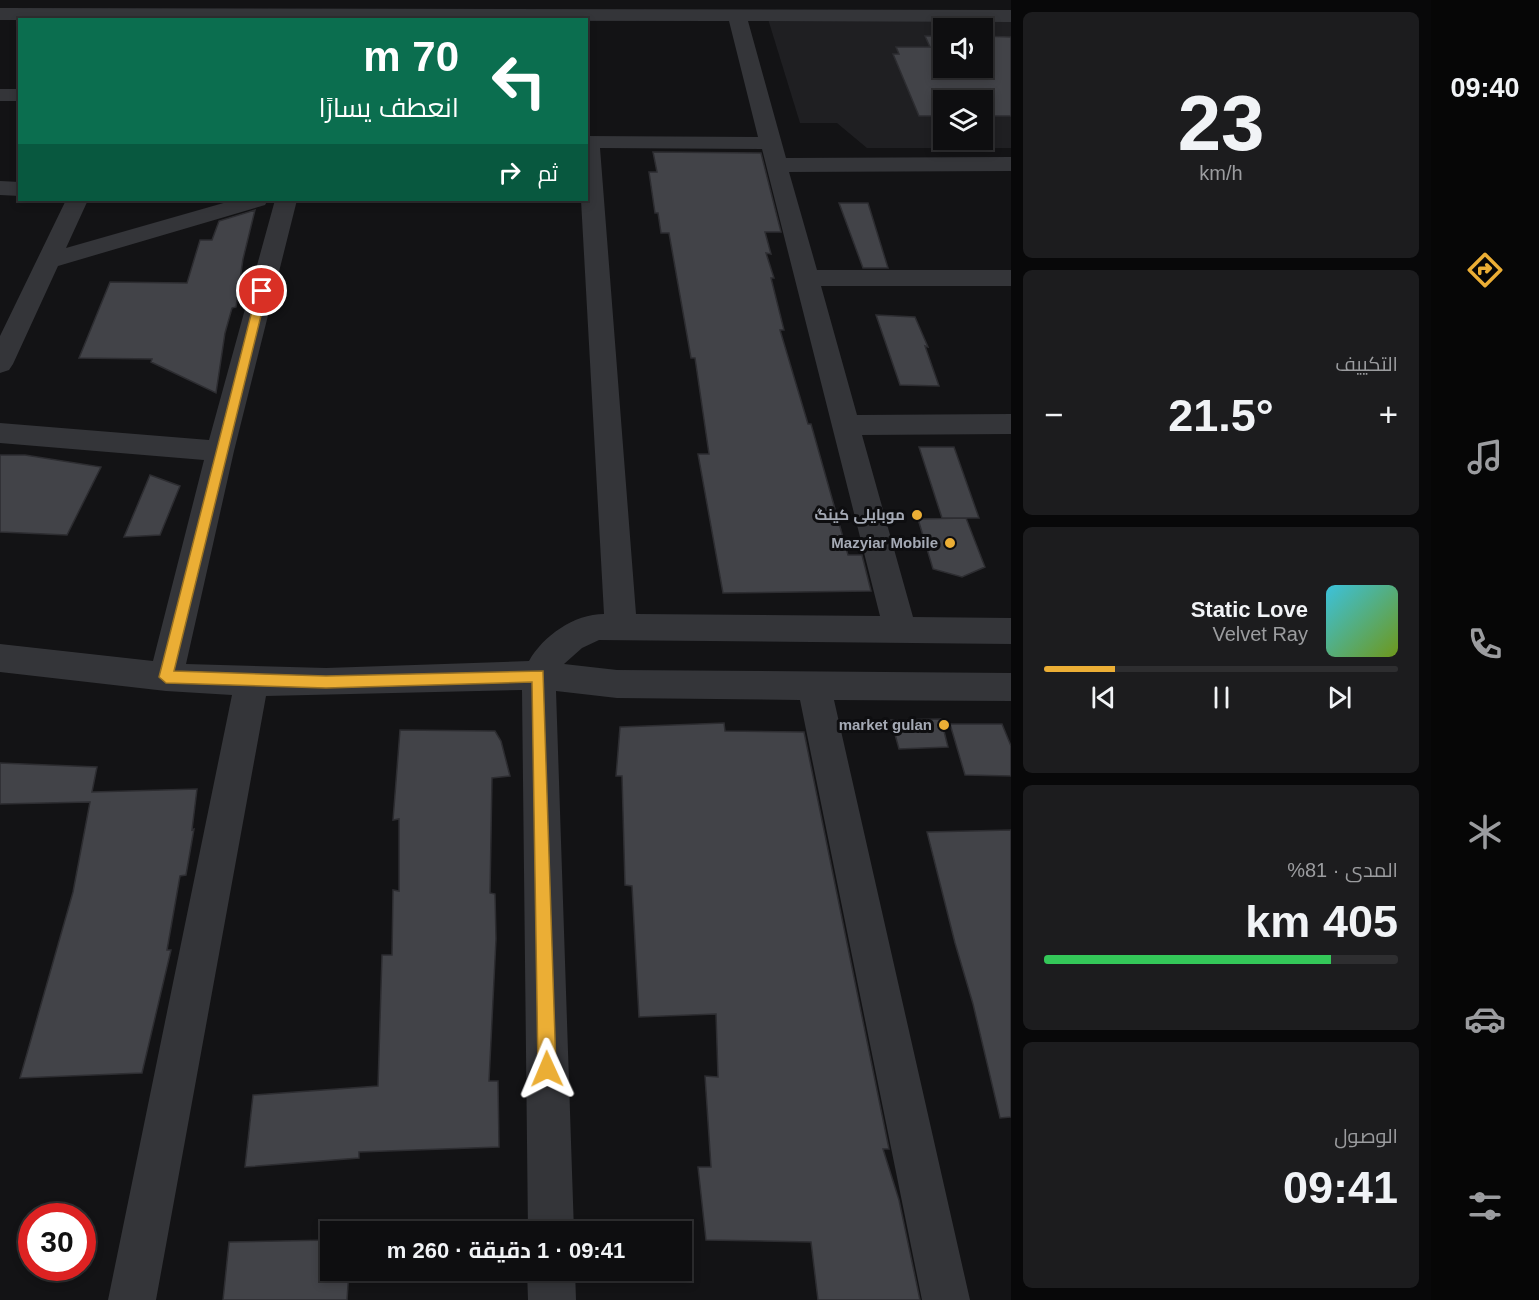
<!DOCTYPE html>
<html lang="ar">
<meta charset="utf-8">
<style>
body{margin:0;font-family:Helvetica,Cairo,sans-serif;background:#1c1c1e;color:#f1f3f6;direction:rtl;height:100vh;display:flex;flex-direction:column;font-size:22px;white-space:nowrap}
*{box-sizing:border-box;margin:0}
p{font-size:20px;color:#9b9c9f}
.icon{flex:none;width:33px;height:33px;fill:none;stroke:currentColor;stroke-width:2;stroke-linecap:round;stroke-linejoin:round}
.map{position:relative;flex:1;overflow:hidden;direction:ltr}
.details{display:flex;flex-direction:column;gap:12px;padding:12px;background:#080809;width:420px}
.details>*{flex:none}
.guide{position:absolute;left:18px;top:18px;width:570px;height:183px;border-radius:0px;box-shadow:0 3px 9px #0003,0 0 0 2px #2e2e30;direction:rtl;background:#0b6e4f;color:#fff;overflow:hidden}
.buttons{position:absolute;left:933px;top:18px;display:grid;gap:12px}
.buttons a{display:grid;place-items:center;width:60px;height:60px;border-radius:0px;background:#0e0e10;box-shadow:0 3px 9px #0003,0 0 0 2px #2e2e30;font-size:30px}
.speed{position:absolute;left:18px;top:1203px;display:flex;gap:12px;font-size:30px;font-weight:700;text-align:center}
.speed>*{display:grid;place-content:center;width:78px;height:78px;border-radius:50%;background:#0e0e10;box-shadow:0 3px 9px #0003,0 0 0 2px #2e2e30;line-height:1}
.speed .limit{border:9px solid #d22;background:#fff;color:#111}
.pin{position:absolute;display:grid;place-items:center;width:51px;height:51px;color:#fff;margin:-26px;border:3px solid #fff;border-radius:50%;box-shadow:0 2px 6px #0007}
.me{position:absolute;width:66px;margin:-33px;rotate:359deg;stroke-linejoin:round;filter:drop-shadow(0 0 4px #0008)}
.turn{display:flex;align-items:center;gap:21px;height:126px;padding:0 30px;font-size:27px}
.turn .icon{width:78px;height:78px;stroke-width:2.5}
.turn b{display:block;font-size:42px;line-height:51px}
.then{display:flex;align-items:center;height:57px;padding:0 30px;background:#0003;gap:12px;font-size:22px}
.big{font-size:45px;font-weight:700;line-height:1.1}
.details .card{flex:1;display:flex;flex-direction:column;justify-content:center;gap:9px;min-width:0;padding:0 21px;border-radius:9px;background:#1c1c1e}
.details .dial{align-items:center;gap:0}
.dial b{font-size:78px;line-height:1}
.song{display:flex;align-items:center;gap:18px}
.cover{width:72px;height:72px;border-radius:9px;background:linear-gradient(135deg,hsl(190 70% 55%),hsl(80 70% 35%))}
.played{height:6px;border-radius:3px;background:linear-gradient(90deg,#ebae35 20%,#2e2e30 20%)}
.keys{display:flex;justify-content:space-around;direction:ltr}
.heat{display:flex;justify-content:space-between;align-items:center;font-size:33px;direction:ltr}
.charge{height:9px;border-radius:4px;background:linear-gradient(90deg,#34c759 81%,#2e2e30 0)}
.trip{position:absolute;left:320px;top:1221px;width:372px;height:60px;border-radius:0px;background:#0e0e10;box-shadow:0 3px 9px #0003,0 0 0 2px #2e2e30;font-weight:700;line-height:60px;text-align:center;direction:rtl}
main{display:flex;flex:1;min-height:0}
.tab-bar{display:flex;flex-direction:column;width:108px;justify-content:space-around;align-items:center;background:#060606;color:#9b9c9f}
.tab-bar .icon{width:42px;height:42px}
.tab-bar .current{color:#ebae35}
.tab-bar b{font-size:27px;color:#f1f3f6}
.map>svg:first-child{display:block}
.built{fill:#1f1f22;fill-rule:evenodd}
.building{fill:#424348;stroke:#2d2d31;stroke-width:1.5}
.lines{fill:none;stroke-linecap:round;stroke-linejoin:round}
.minor{fill:#343539;fill-rule:evenodd}
.route{fill:#ebae35;stroke:#997122;stroke-width:1.5}
.poi-dot{fill:#ebae35;stroke:#0e0e10;stroke-width:2}
.labels{text-anchor:middle;stroke-width:6;stroke-linejoin:round;paint-order:stroke}
.poi-label{font-size:15px;font-weight:bold;fill:#a5aab5;stroke:#0e0e10;text-anchor:end}
</style>
<main>
<nav class="tab-bar">
<b>09:40</b>
<svg class="icon current" aria-label="directions" viewBox="0 0 24 24"><path d="M12 3l9 9-9 9-9-9zM9 14v-3h6M13 9l2 2-2 2"/></svg>
<svg class="icon" aria-label="music" viewBox="0 0 24 24"><path d="M9 18V5l10-2v13"/><circle cx="6" cy="18" r="3"/><circle cx="16" cy="16" r="3"/></svg>
<svg class="icon" aria-label="phone" viewBox="0 0 24 24"><path d="M5 4h4l2 5-3 2q2 4 5 5l2-3 5 2v4C11 20 4 13 5 4z"/></svg>
<svg class="icon" aria-label="climate" viewBox="0 0 24 24"><path d="M12 3v18M4 7l16 10M4 17L20 7"/></svg>
<svg class="icon" aria-label="car" viewBox="0 0 24 24"><path d="M5 17H2v-5l4-1 3-4h7l3 4 3 1v5h-3M9 17h6M6 11h13"/><circle cx="7" cy="17" r="2"/><circle cx="17" cy="17" r="2"/></svg>
<svg class="icon" aria-label="filters" viewBox="0 0 24 24"><path d="M4 7h16M4 17h16"/><circle cx="9" cy="7" r="2"/><circle cx="15" cy="17" r="2"/></svg>
</nav>
<section class="details">
<div class="card dial"><b>23</b><p>km/h</p></div>
<div class="card"><p>التكييف</p>
<div class="heat"><a>−</a><b class="big">21.5°</b><a>+</a></div>
</div>
<div class="card">
<div class="song"><i class="cover"></i><div><b>Static Love</b><p>Velvet Ray</p></div></div>
<div class="played"></div>
<div class="keys"><svg class="icon" aria-label="previous" viewBox="0 0 24 24"><path d="M18 5L8 12l10 7zM5 5v14"/></svg><svg class="icon" aria-label="pause" viewBox="0 0 24 24"><path d="M8 5v14M16 5v14"/></svg><svg class="icon" aria-label="next" viewBox="0 0 24 24"><path d="M6 5l10 7-10 7zM19 5v14"/></svg></div>
</div>
<div class="card"><p>المدى · 81%</p><b class="big">405 km</b><div class="charge"></div></div>
<div class="card"><p>الوصول</p><b class="big">09:41</b></div>
</section>
<div class="map">
<svg width="1011" height="1300" viewBox="0 0 1011 1300">
<rect width="100%" height="100%" fill="#131315"/>
<!-- built -->
<path class="built" d="M768,19L1011,20V148H867L837,123H800ZM944,28H982V68H944ZM944,100H982V140H944Z"/>
<!-- building -->
<path class="building" d="M925,36H944V68H982V36L1011,37V116H982V100H944V116H919L893,54H899L896,47H930Z
M653,152L761,153L781,232H765L771,254L766,253L774,278H771L784,330H780L808,424H811L848,555H862L871,591L723,593L698,454H709L695,358H691L669,233H661L658,213H655L649,172H657Z
M839,203H868L888,268H863Z
M255,210L243,259L236,307L232,308L225,333L216,393L151,362L152,359L79,358L110,282L187,283L200,240H212L219,221Z
M876,315L915,317L928,347L925,346L939,386L900,385Z
M919,447H954L979,518H942Z
M0,455H25L101,467L67,535L0,532Z
M150,475L180,486L160,535L124,537Z
M966,518L985,567L962,577L933,569L918,519Z
M941,719L948,747L899,749L891,720Z
M724,723L725,731L804,732L889,1149H883L899,1200L920,1300H818L811,1242L706,1240L698,1167H711L705,1076L718,1077L716,1014L639,1017L632,886L625,885L622,776H616L620,727Z
M950,724H1002L1011,746V776L965,775Z
M400,730L495,731L501,741L510,776L492,778L490,893L495,894L496,939L489,1081H498L499,1147L359,1152V1158L245,1167L253,1095L378,1086L382,955H392L393,890L399,891V819L393,820Z
M0,763L97,767L92,792L197,789L192,830L194,829L186,875L180,876L167,950H171L142,1073L20,1078L73,892L90,802L0,804Z
M1011,830V1117L1000,1118L973,1004L955,943L927,832Z
M330,1240V1270H349L347,1300H223L229,1242Z"/>
<g class="lines">
<!-- minor -->
<path class="minor" d="M0,8L1011,10V22L748,21L786,158L1011,157V171L789,172L817,270H1011V286H821L857,415L1011,414V434L862,435L913,617L1011,618V644L599,640L582,648L564,664L617,670L1011,673V701L834,700L970,1300H922L800,700L617,698L556,691L574,1232H528L522,690L266,696L156,1300H108L232,695L166,691L0,672V644L153,661L204,460L0,443V423L209,440L275,200H297L234,451L186,664L326,668L529,661C543,636 574,614 604,614L581,200H586V136L758,137L729,21L0,20ZM600,148L762,149L880,616L636,614Z
M0,89H20V101H0Z
M0,181L20,182V196L0,195Z
M66,200H88L66,248L234,200H268L265,205L58,266L13,364L9,370L0,373V336Z
M527,1270H575L576,1300H528Z"/>
</g>
<!-- route -->
<path class="route" d="M262,288L267,291L174,671L326,676L543,671L556,1069L553,1076L547,1078L541,1076L538,1069L532,682L326,688L166,683L159,677L257,291Z"/>
<!-- markers -->
<g class="poi-dot">
<circle cx="917" cy="515" r="6"/>
<circle cx="950" cy="543" r="6"/>
<circle cx="944" cy="725" r="6"/>
</g>
<g class="labels">
<!-- poi labels -->
<g class="poi-label">
<text x="905" y="520">موبايلى كينگ</text>
<text x="938" y="548">Mazyiar Mobile</text>
<text x="932" y="730">market gulan</text>
</g>
</g>
</svg>
<div class="buttons">
<a><svg class="icon" aria-label="sound" viewBox="0 0 24 24"><path d="M4 9h4l5-4v14l-5-4H4zM17 9q2 3 0 6"/></svg></a>
<a><svg class="icon" aria-label="layers" viewBox="0 0 24 24"><path d="M12 4l9 5-9 5-9-5zM3 14l9 5 9-5"/></svg></a>
</div>
<div class="speed"><div class="limit">30</div></div>
<div class="pin" style="left:262px;top:291px;background:#d93025"><svg class="icon" aria-label="arrive" viewBox="0 0 24 24"><path d="M6 21V4h12l-3 4 3 4H6"/></svg></div>
<svg class="me" style="left:547px;top:1069px" viewBox="-20 -20 40 40"><path d="M0-17L14 15 0 8-14 15z" fill="#ebae35" stroke="#fff" stroke-width="4"/></svg>
<div class="trip">09:41 · 1 دقيقة · 260 m</div>
<div class="guide">
<div class="turn"><svg class="icon" aria-label="left" viewBox="0 0 24 24"><path d="M17 20v-9H6M10 6l-5 5 5 5"/></svg><div><b>70 m</b>انعطف يسارًا</div></div>
<div class="then">ثم<svg class="icon" aria-label="right" viewBox="0 0 24 24"><path d="M7 20v-9h11M14 6l5 5-5 5"/></svg></div>
</div>
</div>
</main>
